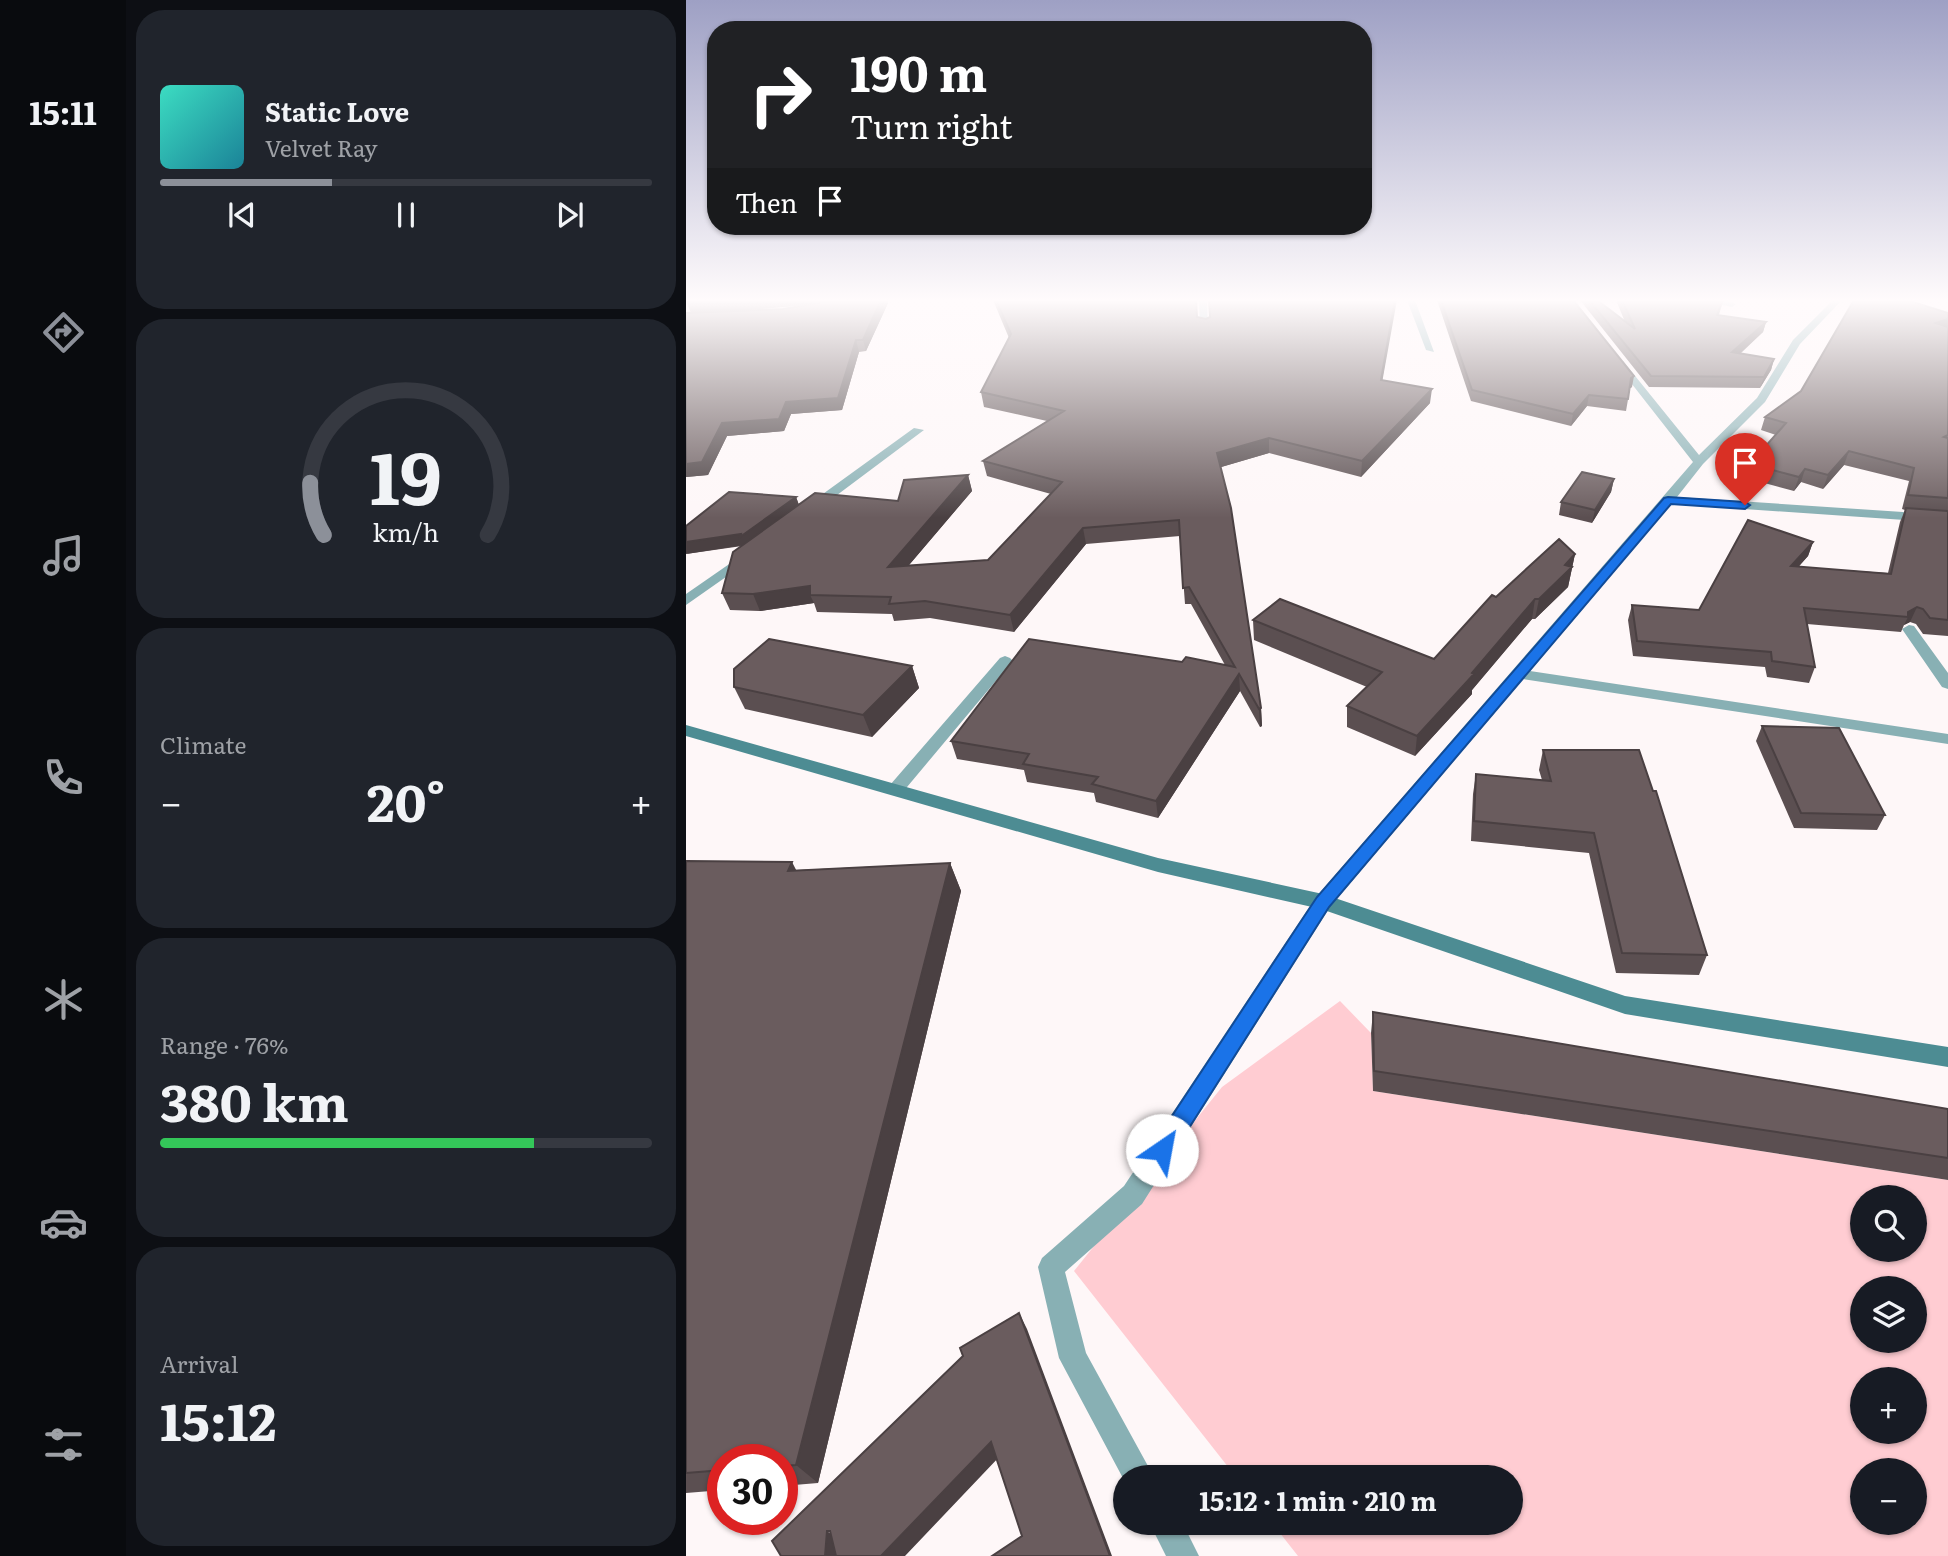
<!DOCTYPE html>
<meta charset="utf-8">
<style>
body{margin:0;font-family:Literata,serif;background:#20242c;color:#f1f3f6;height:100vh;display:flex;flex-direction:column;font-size:26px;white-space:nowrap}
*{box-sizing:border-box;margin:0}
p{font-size:23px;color:#9ea1a6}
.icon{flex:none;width:38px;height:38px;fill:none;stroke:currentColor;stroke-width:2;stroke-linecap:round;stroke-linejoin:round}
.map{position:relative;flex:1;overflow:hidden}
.sheet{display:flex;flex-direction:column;gap:10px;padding:10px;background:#0d0f14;width:560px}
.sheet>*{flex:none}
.top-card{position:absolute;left:21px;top:21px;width:665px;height:214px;border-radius:28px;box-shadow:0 2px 5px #0004;background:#202124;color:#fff;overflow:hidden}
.controls{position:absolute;left:1164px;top:1185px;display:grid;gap:14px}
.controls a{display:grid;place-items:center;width:77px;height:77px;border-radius:50%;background:#171b24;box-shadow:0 2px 5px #0004;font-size:35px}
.speed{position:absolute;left:21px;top:1444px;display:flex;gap:14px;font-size:35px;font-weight:700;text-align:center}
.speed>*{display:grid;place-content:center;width:91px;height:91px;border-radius:50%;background:#171b24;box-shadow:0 2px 5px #0004;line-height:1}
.speed .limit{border:10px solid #d22;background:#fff;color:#111}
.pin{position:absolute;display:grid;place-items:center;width:60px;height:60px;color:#fff;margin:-72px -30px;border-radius:50% 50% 50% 0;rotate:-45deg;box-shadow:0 0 7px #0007}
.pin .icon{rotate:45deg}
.me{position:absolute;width:77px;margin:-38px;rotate:33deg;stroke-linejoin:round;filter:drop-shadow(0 0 5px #0008)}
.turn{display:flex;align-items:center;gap:24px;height:147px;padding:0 28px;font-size:32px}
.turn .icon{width:91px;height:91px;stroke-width:2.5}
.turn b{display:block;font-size:49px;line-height:60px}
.then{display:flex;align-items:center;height:66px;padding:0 28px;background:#0003;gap:14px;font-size:26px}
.big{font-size:52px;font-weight:700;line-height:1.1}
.sheet .card{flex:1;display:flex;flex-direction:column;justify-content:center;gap:10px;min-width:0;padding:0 24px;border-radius:28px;background:#20242c}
.sheet .dial{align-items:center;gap:0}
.dial svg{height:182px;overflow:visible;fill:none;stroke:#363941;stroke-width:7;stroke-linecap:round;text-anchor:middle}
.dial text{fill:#f1f3f6;stroke:none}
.song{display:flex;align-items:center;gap:21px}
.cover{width:84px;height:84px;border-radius:10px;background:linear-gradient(135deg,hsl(170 70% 55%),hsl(190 70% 35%))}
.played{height:7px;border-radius:4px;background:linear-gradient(90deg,#8c9099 35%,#363941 35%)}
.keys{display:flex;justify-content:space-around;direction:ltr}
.heat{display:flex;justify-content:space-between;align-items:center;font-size:38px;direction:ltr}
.charge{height:10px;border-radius:5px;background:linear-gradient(90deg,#34c759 76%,#363941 0)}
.trip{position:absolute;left:427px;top:1465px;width:410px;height:70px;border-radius:35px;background:#171b24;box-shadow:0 2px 5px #0004;font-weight:700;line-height:70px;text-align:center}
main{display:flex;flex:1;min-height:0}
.tabs{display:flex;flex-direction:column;width:126px;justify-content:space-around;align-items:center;background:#090b0e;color:#9ea1a6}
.tabs .icon{width:49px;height:49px}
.tabs .current{color:#8c9099}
.tabs b{font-size:32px;color:#f1f3f6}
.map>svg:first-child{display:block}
.green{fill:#ffccd2;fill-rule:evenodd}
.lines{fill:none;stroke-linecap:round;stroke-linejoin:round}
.street{fill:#88b0b4;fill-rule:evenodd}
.secondary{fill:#4d8c93;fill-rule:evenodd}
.wall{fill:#5b4f51;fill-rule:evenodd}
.shaded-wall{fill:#4a4042}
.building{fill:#6a5c5e;stroke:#4a4042;stroke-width:2}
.route{fill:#1a73e8;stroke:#114b97;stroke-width:2}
</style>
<main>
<nav class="tabs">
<b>15:11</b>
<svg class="icon current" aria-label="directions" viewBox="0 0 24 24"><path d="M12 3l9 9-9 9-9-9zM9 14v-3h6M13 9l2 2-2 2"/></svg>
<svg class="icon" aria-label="music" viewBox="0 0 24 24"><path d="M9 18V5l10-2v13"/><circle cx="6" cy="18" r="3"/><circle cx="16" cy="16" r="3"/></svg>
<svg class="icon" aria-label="phone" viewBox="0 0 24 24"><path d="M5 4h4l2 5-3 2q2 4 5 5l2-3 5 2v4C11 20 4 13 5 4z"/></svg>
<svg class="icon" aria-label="climate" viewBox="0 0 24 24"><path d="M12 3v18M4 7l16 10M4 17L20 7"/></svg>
<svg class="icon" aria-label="car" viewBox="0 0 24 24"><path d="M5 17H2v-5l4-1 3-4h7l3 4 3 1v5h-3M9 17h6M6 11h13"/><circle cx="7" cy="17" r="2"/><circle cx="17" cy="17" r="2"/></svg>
<svg class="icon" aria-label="filters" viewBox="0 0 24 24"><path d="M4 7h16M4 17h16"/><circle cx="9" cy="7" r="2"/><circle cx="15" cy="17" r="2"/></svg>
</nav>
<section class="sheet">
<div class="card">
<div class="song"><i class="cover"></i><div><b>Static Love</b><p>Velvet Ray</p></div></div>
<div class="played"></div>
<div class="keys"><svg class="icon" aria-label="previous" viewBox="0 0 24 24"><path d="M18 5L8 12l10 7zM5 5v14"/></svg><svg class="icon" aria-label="pause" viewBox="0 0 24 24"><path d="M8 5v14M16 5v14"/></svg><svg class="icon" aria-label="next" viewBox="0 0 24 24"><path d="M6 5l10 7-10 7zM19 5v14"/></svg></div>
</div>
<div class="card dial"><svg viewBox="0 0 100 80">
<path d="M14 69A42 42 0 1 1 86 69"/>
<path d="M14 69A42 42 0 0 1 8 46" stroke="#8c9099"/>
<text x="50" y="56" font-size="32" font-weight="700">19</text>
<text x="50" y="72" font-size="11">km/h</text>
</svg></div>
<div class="card"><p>Climate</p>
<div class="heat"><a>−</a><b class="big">20°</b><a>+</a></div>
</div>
<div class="card"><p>Range · 76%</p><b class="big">380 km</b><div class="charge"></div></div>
<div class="card"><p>Arrival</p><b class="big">15:12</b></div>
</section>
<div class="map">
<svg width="1262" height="1556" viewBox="0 0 1262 1556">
<rect width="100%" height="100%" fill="#fef7f8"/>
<!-- green -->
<path class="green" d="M654,1001L685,1033L687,1091L1262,1180V1556H612L586,1523L824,1522V1477H550L388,1271L536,1087ZM1176,1197H1228V1250H1176ZM1176,1288H1228V1340H1176ZM1176,1379H1228V1432H1176ZM1176,1470H1228V1522H1176Z"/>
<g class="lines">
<!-- street -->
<path class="street" d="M513,300H521L522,330L514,328Z
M721,300H729L748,352L740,350Z
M1013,300H1038L1050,304L1046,307Z
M1147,300H1156L1114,344L1079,402L1017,464L991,497L1262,515V523L985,504L844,671L1262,734V744L837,679L644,907L456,1204L379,1272L400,1353L468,1477H439V1482L373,1358L352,1267L356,1258L438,1186L630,897L1007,462L931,365V361H937L1013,455L1071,398L1107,340Z
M228,428L238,430L131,510H123V504Z
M62,551L67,552V558L0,605V594Z
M1223,625L1228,626L1262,673V689L1256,687L1216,629Z
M319,656L324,658L327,661L324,664L216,793H204L201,789L204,785L314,658Z
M463,1522H496L513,1556H480Z"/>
<!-- secondary -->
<path class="secondary" d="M0,725L472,858L637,894L939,996L1262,1047V1067L939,1014L635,909L472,872L0,736Z"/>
</g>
<!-- wall -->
<path class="wall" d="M0,300H201L202,303L180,351L173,352L156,410L105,414L98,431L41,436L22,475L0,477V313H5ZM122,305L97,309L52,311Z
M307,300H510L511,317L697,380L744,403L675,477L583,453L535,467L575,708L576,726L574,727L554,691L472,818L410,802L408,793L341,782L338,770L271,759L265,741L496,662L539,665L505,604H499L494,536L400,544L328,632L244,618L208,621L206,614L131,612L128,603L74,611L44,610L36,593L56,546L0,554L110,497L113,505L212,501L282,475L286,491L222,566L302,560L365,494L301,476L297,461L361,421L298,407L295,392L323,338Z
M751,300H887L946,387L944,388L940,411L901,406L885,426L785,401Z
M894,300H911L939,322L930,300H1037L1033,315L1080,322L1077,332L1054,354L1088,359L1085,370L1074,388L963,387Z
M1262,313V636L1237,634L1230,624L1224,622L1218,625L1215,632L1121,624L1129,667L1123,683L1081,677L1079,667L947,656L942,620L946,605L1013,610L1127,542L1122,556L1112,567L1202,573L1214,522L1219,510L1216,509L1223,481L1158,465L1137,489L1115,482L1108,491L1060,478L1064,464L1090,435L1075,430L1079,417Z
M928,479L925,492L906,523L873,515L875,502Z
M889,554L882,587L849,619H846L786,690V694L729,756L661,727V706L681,687L568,640L567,620L748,659L810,597Z
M226,666L233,688L186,737L59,709L48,687Z
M1076,726L1199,815L1191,830L1108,828L1070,741Z
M857,750L1021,955L1013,975L930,973L903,853L785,841L787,794L790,774L856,780L853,770Z
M0,861L111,870L264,863L275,891L132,1483L96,1486V1460H37V1490L0,1493Z
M687,1012L1262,1109V1180L687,1091L685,1033Z"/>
<!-- shaded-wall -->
<path class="shaded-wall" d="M0,300H170L6,315Z
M195,300H201L202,303L180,351L177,340Z
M709,300H711L694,394L695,380Z
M1262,319V329L1250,323Z
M1080,322L1077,332L1043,363L1046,352Z
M170,340L173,352L156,410L105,414L98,431L41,436L22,475L0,477V464L36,423L100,402Z
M1088,359L1085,370L1074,388L1078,377Z
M948,376L946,387L943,389L945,378Z
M746,389L744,403L675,477L676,461Z
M903,395L901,406L885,426L887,414Z
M583,438V453L532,468L531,453Z
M1163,451L1158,465L1137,489L1142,475Z
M1119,469L1115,482L1108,491L1113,477Z
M282,475L286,491L207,584L202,567Z
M928,479L925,492L906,523L909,510Z
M110,497L114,508L58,545L0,554V542Z
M397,528L400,544L328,632L324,615Z
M1127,542L1122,556L1100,581L1105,566Z
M889,554L882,587L849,619L853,599Z
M124,586V595L128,603L74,611L67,594Z
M849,599L846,619L786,690V694L729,756L731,736Z
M1231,607L1224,622L1218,625L1222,617V612Z
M226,666L233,688L186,737L177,715Z
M553,674L554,691L472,818L470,801Z
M575,708L576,726L574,727L573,709Z
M106,862L121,891L102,871Z
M264,863L275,891L132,1483L110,1465Z
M333,1313L341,1329L426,1556H424Z
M305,1442L315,1455L219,1556H195Z
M141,1531L156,1542V1556H139Z"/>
<!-- building -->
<path class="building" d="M149,300H195L177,340H170L152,398L100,402L93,419L36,423L16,462L0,464V313L97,309Z
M310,300H510L511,317L520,319L524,317L523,300H709L695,380L746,389L676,461L583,438L531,453L545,508L575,708L573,709L553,674L470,801L406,784L412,777L337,764L343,754L265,741L343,639L496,662L500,657L549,667L503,587L497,588L493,520L397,528L324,615L239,601L203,604L205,597L124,595V586L67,594L36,593L47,552L129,493L212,501L218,480L282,475L202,567L302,560L376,482L297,461L378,411L295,392L325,334Z
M755,300H887L948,376L945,378L942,399L903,395L887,414L786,390Z
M903,300H911L949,329L936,300H1037L1031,315L1080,322L1046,352L1088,359L1078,377L965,376Z
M1168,300H1221L1262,313V319L1250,323L1262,327V435L1258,437L1262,438V498L1222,495L1228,468L1163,451L1142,475L1119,469L1113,477L1064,464L1100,423L1079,417L1115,391Z
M896,472L928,479L909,510L875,502Z
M43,492L110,497L54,537L55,534L0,542V526Z
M1220,508L1262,511V620L1244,618L1237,609L1231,607L1222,612V617L1118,608L1129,667L1086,661L1085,652L951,641L946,605L1013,610L1062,520L1127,542L1105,566L1205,574Z
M873,539L889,554L879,565L886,567L853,599H849L786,673L788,674L731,736L661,706L696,672L567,620L594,599L748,659L806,595L810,597Z
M83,639L226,666L177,715L48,687V669Z
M1076,726L1153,728L1199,815L1115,813Z
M857,750H953L967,791H970L1021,955L936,953L908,833L788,821L790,774L865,781Z
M0,861L106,862L102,871L264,863L110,1465L96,1466V1460H37V1470L0,1473Z
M687,1012L1262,1109V1158L688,1071Z
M333,1313L424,1556H306L336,1536L305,1442L195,1556H150L144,1531H141L139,1556H95L86,1541L277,1356L274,1348Z"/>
<!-- sky -->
<linearGradient id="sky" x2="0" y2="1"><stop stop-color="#9ea0c4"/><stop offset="0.58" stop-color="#fffbfc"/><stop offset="1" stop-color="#fffbfc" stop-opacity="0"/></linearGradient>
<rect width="1262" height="518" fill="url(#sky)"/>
<!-- route -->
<path class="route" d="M982,497L1059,502L1064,505L1059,509L985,504L643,907L484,1158L476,1161L468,1158L465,1150L468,1143L631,897L978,498Z"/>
</svg>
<div class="controls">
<a><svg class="icon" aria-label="search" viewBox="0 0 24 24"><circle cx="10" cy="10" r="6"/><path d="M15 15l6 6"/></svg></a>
<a><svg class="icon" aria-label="layers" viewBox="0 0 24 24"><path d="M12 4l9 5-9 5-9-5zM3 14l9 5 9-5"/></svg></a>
<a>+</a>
<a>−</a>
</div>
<div class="speed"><div class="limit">30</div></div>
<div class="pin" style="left:1059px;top:505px;background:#d93025"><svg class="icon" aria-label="arrive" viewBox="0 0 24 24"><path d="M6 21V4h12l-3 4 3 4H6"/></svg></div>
<svg class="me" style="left:476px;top:1150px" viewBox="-20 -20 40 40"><circle r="19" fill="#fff"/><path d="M0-13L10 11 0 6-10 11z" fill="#1a73e8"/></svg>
<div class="trip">15:12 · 1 min · 210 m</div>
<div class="top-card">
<div class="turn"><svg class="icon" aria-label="right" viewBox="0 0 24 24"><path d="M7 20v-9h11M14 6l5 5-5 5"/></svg><div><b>190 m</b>Turn right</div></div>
<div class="then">Then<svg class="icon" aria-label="arrive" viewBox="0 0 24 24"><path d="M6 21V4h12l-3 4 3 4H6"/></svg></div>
</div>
</div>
</main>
